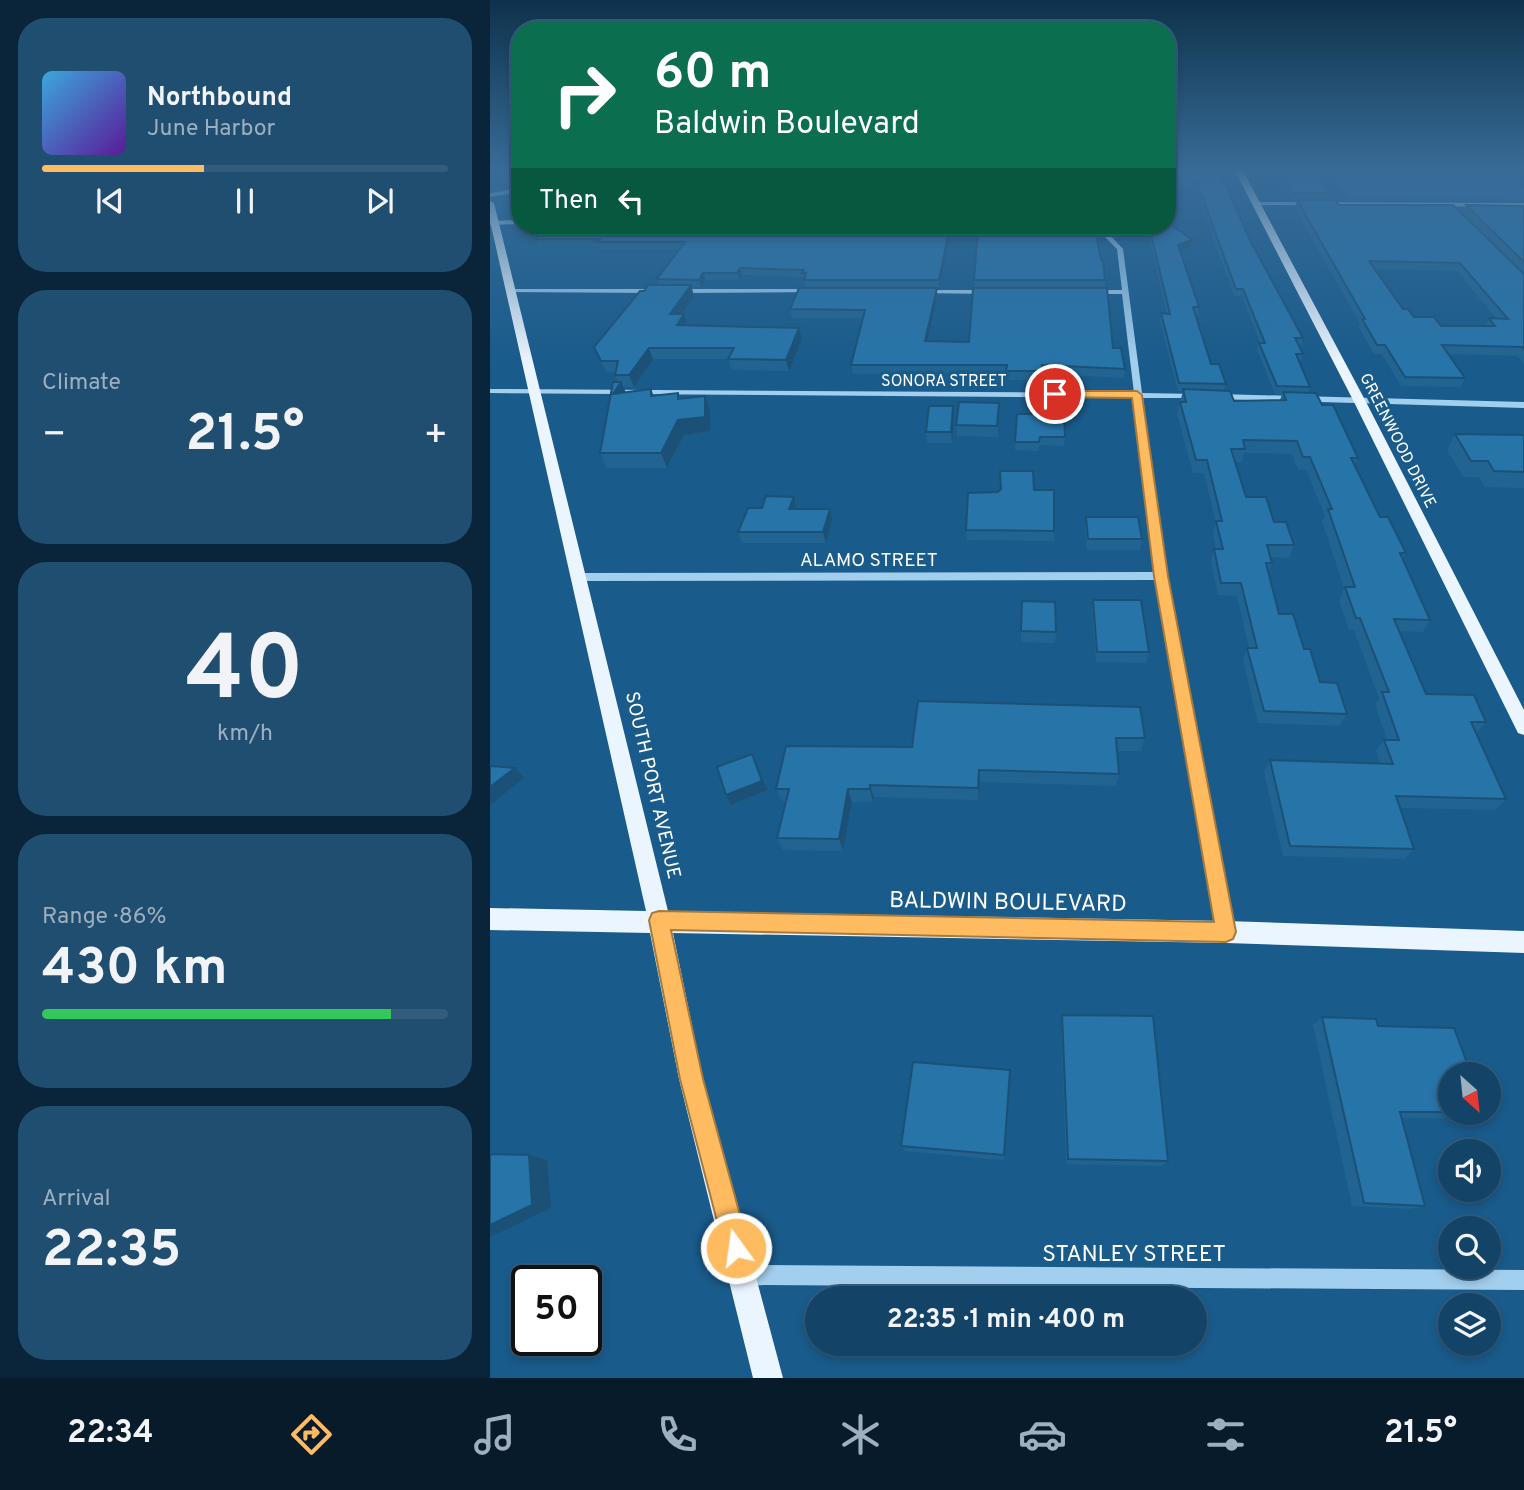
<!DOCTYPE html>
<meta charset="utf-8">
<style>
body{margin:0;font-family:Overpass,sans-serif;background:#204e71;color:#f1f3f6;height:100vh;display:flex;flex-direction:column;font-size:26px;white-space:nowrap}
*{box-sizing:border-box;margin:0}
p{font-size:23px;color:#9db0c0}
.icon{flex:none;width:38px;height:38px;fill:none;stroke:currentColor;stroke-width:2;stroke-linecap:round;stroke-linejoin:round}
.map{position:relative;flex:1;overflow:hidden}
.sheet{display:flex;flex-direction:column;gap:18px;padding:18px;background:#0a2539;width:490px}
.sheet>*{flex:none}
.banner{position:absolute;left:21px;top:21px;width:665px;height:214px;border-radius:28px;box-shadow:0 4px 10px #0003,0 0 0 2px #325c7c;background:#0b6e4f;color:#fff;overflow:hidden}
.needle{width:46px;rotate:153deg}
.controls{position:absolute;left:948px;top:1062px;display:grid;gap:14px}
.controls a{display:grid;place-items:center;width:63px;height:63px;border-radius:50%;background:#134468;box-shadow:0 4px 10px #0003,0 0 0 2px #325c7c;font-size:35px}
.speed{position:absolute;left:21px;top:1265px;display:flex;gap:14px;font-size:35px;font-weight:700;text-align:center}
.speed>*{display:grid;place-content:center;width:91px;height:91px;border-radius:50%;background:#134468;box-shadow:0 4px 10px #0003,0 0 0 2px #325c7c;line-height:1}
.speed .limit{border:4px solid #111;border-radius:10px;background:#fff;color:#111}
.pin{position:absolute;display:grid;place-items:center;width:60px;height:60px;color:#fff;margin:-30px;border:4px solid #fff;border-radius:50%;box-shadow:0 2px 7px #0007}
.me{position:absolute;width:77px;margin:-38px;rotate:346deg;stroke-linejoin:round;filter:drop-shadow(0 0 5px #0008)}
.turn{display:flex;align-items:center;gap:24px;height:147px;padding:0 28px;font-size:32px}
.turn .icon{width:91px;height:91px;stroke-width:2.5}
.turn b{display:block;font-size:49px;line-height:60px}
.then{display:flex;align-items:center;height:66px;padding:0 28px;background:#0003;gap:14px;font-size:26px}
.big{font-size:52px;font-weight:700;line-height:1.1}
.sheet .tile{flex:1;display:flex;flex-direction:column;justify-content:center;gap:10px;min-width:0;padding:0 24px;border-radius:28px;background:#204e71}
.sheet .dial{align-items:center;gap:0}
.dial b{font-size:91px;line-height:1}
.song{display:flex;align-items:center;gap:21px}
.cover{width:84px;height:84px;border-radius:10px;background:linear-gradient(135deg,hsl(200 70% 55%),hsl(270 70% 35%))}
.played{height:7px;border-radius:4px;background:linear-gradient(90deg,#ffbb60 40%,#325c7c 40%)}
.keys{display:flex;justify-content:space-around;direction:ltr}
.heat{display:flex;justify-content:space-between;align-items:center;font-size:38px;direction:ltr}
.charge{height:10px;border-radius:5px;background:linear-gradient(90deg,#34c759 86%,#325c7c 0)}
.trip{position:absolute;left:315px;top:1286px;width:402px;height:70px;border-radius:35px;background:#134468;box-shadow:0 4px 10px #0003,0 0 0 2px #325c7c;font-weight:700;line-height:70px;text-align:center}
.dock{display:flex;height:112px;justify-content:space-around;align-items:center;background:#081b2a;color:#9db0c0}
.dock .icon{width:49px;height:49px}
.dock .current{color:#ffbb60}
.dock b{font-size:32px;color:#f1f3f6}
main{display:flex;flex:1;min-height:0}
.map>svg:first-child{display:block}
.green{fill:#226fa4}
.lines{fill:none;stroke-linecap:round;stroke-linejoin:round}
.minor{fill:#a3cfee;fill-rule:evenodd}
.major{fill:#eaf5ff;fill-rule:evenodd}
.wall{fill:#226491;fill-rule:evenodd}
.shaded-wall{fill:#1b5176}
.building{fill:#2774a9;stroke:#1b5176;stroke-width:2;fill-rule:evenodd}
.route{fill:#ffbb60;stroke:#a67a3e;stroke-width:2}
.labels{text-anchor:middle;stroke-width:7;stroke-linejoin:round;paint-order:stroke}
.far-street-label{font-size:16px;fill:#fff;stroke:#195b8b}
.street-label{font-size:19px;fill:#fff;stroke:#195b8b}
.near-street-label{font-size:23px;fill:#fff;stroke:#195b8b}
</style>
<main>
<section class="sheet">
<div class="tile">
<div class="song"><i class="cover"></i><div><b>Northbound</b><p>June Harbor</p></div></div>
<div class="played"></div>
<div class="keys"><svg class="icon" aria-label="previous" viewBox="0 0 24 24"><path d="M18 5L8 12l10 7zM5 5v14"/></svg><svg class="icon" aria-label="pause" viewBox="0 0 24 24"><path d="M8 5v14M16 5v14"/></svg><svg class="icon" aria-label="next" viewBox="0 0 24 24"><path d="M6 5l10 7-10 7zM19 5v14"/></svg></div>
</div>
<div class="tile"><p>Climate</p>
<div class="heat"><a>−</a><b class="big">21.5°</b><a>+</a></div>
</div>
<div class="tile dial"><b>40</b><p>km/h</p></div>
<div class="tile"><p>Range · 86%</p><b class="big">430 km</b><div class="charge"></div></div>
<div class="tile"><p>Arrival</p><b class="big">22:35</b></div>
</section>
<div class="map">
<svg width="1034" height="1378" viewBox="0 0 1034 1378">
<rect width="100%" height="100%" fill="#195b8b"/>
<!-- green -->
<path class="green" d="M1012,169L1034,188V200L859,199L839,169Z"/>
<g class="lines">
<!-- minor -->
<path class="minor" d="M30,188V192L0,197V193Z
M762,202L1034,203V207L764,205Z
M30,220V224L0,225V221Z
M409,226H576L616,231L633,249L652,393L707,394L711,396L707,398H653L676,576L744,932L741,937L736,940L731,937L728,932L666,580L88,581L83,577L88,573L665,572L645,398L0,393V389L644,393L632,294H602L599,292L602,290H632L627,249L612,234L571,229L412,228Z
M21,289H164L167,291L164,293L19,292V290Z
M325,289L327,290V292L189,293L186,291L189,289Z
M431,290H500L503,292L500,294L429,293V291Z
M728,394L1034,402V408L725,399L724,397Z
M253,1265L1034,1270V1290L253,1285L246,1282L243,1275L246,1268Z"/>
<!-- major -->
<path class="major" d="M744,169H752L875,400L1034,710V735L1028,733L863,400Z
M0,201L4,203L178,911L736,921L1034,931V953L736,943L183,933L213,1079L293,1378H263L189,1079L160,933L0,930V908L156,911L0,221Z"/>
</g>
<!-- wall -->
<path class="wall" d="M677,169H728L762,244L813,338L811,345H808L813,354L810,362L809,361L820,387L818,393L832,405L868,458L865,465L890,517L916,553L913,558L940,620L933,632L910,631L936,694L996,722L986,733L1016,799L1005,810L910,808L924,849L914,859L793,856L774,772L780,760L890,763L886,751L894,740H897L885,704L889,698L864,630H859L849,600L854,588L832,521L835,516L816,470H808L802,454L754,453L752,462H745L756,497L784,522L804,545L799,558L780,557L782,563L778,574L789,614L814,649L830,682L857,714L850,726L768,723L753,660L757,648H759L747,596L728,595L721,561L724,549H726L723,533L726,522L714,473H703L687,414L693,391H688L670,321L671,313L677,314L658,232L659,226L702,240L701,247L690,251L709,307L708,314H705L721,364L736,384L734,390L744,401L790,400L792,394H785L767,350L769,343H770L752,296H744L705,187L677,186Z
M784,169H822L840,193L838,200H800Z
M807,200L849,205L1033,273L973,213L976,205L1034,206V363L1027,356L959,354L975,378L971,387L911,386L892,354H884L869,327L870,324L805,208ZM885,269L967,271L1006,318H999L995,326H951L924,317L913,309Z
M460,226L461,231L449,287H315L313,277L252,275L249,280H216L211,287H201L204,296L191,314L197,325L312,339L299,371L242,370L238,359H163L144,387H133L136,392L161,389L164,396L188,393L191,399L220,411V431L194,435L177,468H117L110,453L128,382L125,375L126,372H116L104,347L154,291L169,285L167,279L190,249H110L109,246H48L45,239Z
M529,232L611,260L615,280V287H484V280Z
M447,288V296L438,341L623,348L635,369L634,378L553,374L552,380H516V373L363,374L361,365L373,318H302L300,309Z
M509,403L508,437L467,436L466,425Z
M527,414L575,437L574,446L549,445V451L525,450Z
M464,417L462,443H437L436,432Z
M965,434L1034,435V488L995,487L989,477H973L957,450Z
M544,490L564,531V541L477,540L476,530L508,492Z
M304,497L306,509L342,520L336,543H252L248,532L272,508Z
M596,517L652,539L650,550H597L595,528Z
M603,600L659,652L656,663L606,662L602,611Z
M532,601L566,632L565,643L531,642Z
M428,701L655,738L651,751H627L629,774L626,786L490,782L488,800L384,797L383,802H362L353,851L293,850L287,838L296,801H292L286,789L422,747Z
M572,1015L678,1161L672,1166L576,1164L571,1024Z
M832,1017L888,1026L994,1113L978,1119L912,1118L935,1206L920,1209L862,1206L823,1025Z
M520,1078L514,1160L415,1151L411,1146Z"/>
<!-- shaded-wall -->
<path class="shaded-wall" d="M460,226L461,231L449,287V280Z
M702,240L701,247L687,252L688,245Z
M250,268L252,275L249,280L247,273Z
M213,273L216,280L211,287L209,280Z
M201,285L204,296L184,325L180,314Z
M447,288V296L436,350L435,341Z
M194,314L197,325H187Z
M309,328L312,339L299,371L296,360Z
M159,348L163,359L144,387L139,375Z
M131,382L137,396L123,394Z
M215,396L220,411V431L194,435L177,468L171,453L188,420Z
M463,406L464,417L462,443L461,432Z
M304,497L306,508L302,520L299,509Z
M340,509L342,520L336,543L333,532Z
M262,754L277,790L241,805L236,795Z
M25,768L34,778L0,805V787Z
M489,770L490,782L488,800V788Z
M380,785L384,797L383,802L380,789Z
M358,789L362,802L353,851L349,839Z
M39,1155L57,1160L61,1208L0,1237V1225Z"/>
<!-- building -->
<path class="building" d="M677,169H728L762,244L813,338H805L813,354H806L820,387L787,386L769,343H775L753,289H746L706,180L677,179Z
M789,169H822L840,193H802Z
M807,200H846L849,205H963L1034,274V349L1032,347L952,345L975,378L915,377L895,345H887L872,319H875ZM879,261L970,263L1018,319L999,318L1005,326H951L944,317H924L918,309H913Z
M976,205L1034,206V262Z
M677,222L702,240L688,245L709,307H703L721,364H729L736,384L689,383L671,313L680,314L659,226H677Z
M59,226H460L449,280H314L316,273H312L314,270L250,268L247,273H213L209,280L167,279L195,242H107L110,239H45Z
M488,226H529L528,232L606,234L611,260H613L615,280H484Z
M158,285H201L180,314H194L187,325L309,328L296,360L238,359L244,348H159L139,375H125L128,361H111L104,347L150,291H154Z
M309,288H447L435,341L479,342L483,288H617L623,348H631L635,369L552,365L553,371H516L517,365H361L375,310L300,309Z
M123,382H131L123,394L161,389V396L188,393V399L215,396V417L188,420L171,453H110Z
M693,389L740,391L744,401L796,400L793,392L826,393L832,405H843L868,458H861L890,517H898L916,553H910L940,620L904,619L936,694L984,695L996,722H981L1016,799L906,796L924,849L800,846L780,760L903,764L894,740H909L892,692H899L870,618H866L855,587H865L838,509H842L820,457H813L807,441L753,440L755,449H741L756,497H776L784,522H796L804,545H777L782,563H776L789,614H803L814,649H820L830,682L847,683L857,714L774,711L757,648H767L751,583H731L724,549H733L726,521H732L717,460H706L690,402H696Z
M469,402L509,403L507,426L466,425Z
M439,406H463L461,432H436Z
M527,414H574L575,437H550L549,442H525Z
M965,434L1034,435V472L1004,471L998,461H981Z
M510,471H543L544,490H564V531L476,530L478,493L508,492L511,489Z
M276,496L304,497L299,509H340L333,532H248L258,508H272Z
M596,517H648L652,539H598Z
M603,600H651L659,652H607Z
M532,601L565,602L566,632L531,631Z
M428,701L650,707L655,738H626L629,774L489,770L488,788L380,785V789H358L349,839L287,838L299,789H286L296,746L422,747Z
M262,754L272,781L236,795L227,767Z
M0,766L25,768L0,787Z
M572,1015L663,1016L678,1161L578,1159Z
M832,1017L886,1019L888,1026L964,1028L981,1074H961V1112H910L935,1206L874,1203Z
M423,1062L520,1070L514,1155L411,1146Z
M0,1154L39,1155L42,1205L0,1225Z"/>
<!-- sky -->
<linearGradient id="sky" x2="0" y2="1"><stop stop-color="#0e324c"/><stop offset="0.47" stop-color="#386c98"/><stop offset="1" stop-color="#386c98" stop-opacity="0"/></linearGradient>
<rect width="1034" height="362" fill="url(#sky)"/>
<!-- route -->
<path class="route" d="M565,391H647L652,395L678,576L746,932L743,939L736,942L181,930L213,1079L259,1248L255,1257L246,1261L237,1257L234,1248L190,1079L159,920L162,913L169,911L724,922L664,576L642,398L561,397V392Z"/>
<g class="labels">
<!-- far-street labels -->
<g class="far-street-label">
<text x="454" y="386">SONORA STREET</text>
<text transform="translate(909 440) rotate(63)" y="6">GREENWOOD DRIVE</text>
</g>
<!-- street labels -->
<g class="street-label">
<text x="379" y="566">ALAMO STREET</text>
<text transform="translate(164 785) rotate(77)" y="7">SOUTH PORT AVENUE</text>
</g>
<!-- near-street labels -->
<g class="near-street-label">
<text transform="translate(518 901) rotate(1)" y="8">BALDWIN BOULEVARD</text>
<text x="644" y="1261">STANLEY STREET</text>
</g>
</g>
</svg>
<div class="controls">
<a><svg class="needle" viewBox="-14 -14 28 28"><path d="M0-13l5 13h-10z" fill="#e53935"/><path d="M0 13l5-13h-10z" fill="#9db0c0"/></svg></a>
<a><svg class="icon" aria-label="sound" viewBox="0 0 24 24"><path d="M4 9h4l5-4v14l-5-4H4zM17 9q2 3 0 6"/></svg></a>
<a><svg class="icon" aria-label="search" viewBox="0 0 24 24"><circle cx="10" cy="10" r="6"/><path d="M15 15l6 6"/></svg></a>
<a><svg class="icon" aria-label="layers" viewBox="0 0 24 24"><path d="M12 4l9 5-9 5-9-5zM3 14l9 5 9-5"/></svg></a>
</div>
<div class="speed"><div class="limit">50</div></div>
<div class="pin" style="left:565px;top:394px;background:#d93025"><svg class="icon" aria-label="arrive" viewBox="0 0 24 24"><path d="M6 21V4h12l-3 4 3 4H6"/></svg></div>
<svg class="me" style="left:246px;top:1248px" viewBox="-20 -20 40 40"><circle r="17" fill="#ffbb60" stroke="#fff" stroke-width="3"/><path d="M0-11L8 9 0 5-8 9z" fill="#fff"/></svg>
<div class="trip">22:35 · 1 min · 400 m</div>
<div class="banner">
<div class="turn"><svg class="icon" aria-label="right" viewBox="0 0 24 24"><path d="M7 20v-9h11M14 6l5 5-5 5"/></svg><div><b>60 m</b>Baldwin Boulevard</div></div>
<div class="then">Then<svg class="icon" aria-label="left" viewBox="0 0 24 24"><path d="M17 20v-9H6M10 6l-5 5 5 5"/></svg></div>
</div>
</div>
</main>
<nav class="dock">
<b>22:34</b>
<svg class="icon current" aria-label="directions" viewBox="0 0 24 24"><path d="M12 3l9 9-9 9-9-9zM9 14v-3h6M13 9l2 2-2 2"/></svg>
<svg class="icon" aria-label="music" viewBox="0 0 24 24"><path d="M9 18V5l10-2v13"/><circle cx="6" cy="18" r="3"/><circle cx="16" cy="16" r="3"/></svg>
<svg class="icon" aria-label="phone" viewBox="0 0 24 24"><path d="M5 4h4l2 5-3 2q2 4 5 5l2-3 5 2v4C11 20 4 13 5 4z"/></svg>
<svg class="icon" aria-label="climate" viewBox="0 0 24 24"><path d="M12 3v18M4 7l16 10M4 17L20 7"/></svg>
<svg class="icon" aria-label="car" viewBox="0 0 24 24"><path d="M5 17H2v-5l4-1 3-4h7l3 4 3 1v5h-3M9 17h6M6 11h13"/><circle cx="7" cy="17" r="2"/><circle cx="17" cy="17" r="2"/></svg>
<svg class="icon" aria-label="filters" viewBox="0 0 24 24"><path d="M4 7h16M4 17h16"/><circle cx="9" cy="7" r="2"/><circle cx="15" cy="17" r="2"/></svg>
<b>21.5°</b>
</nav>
